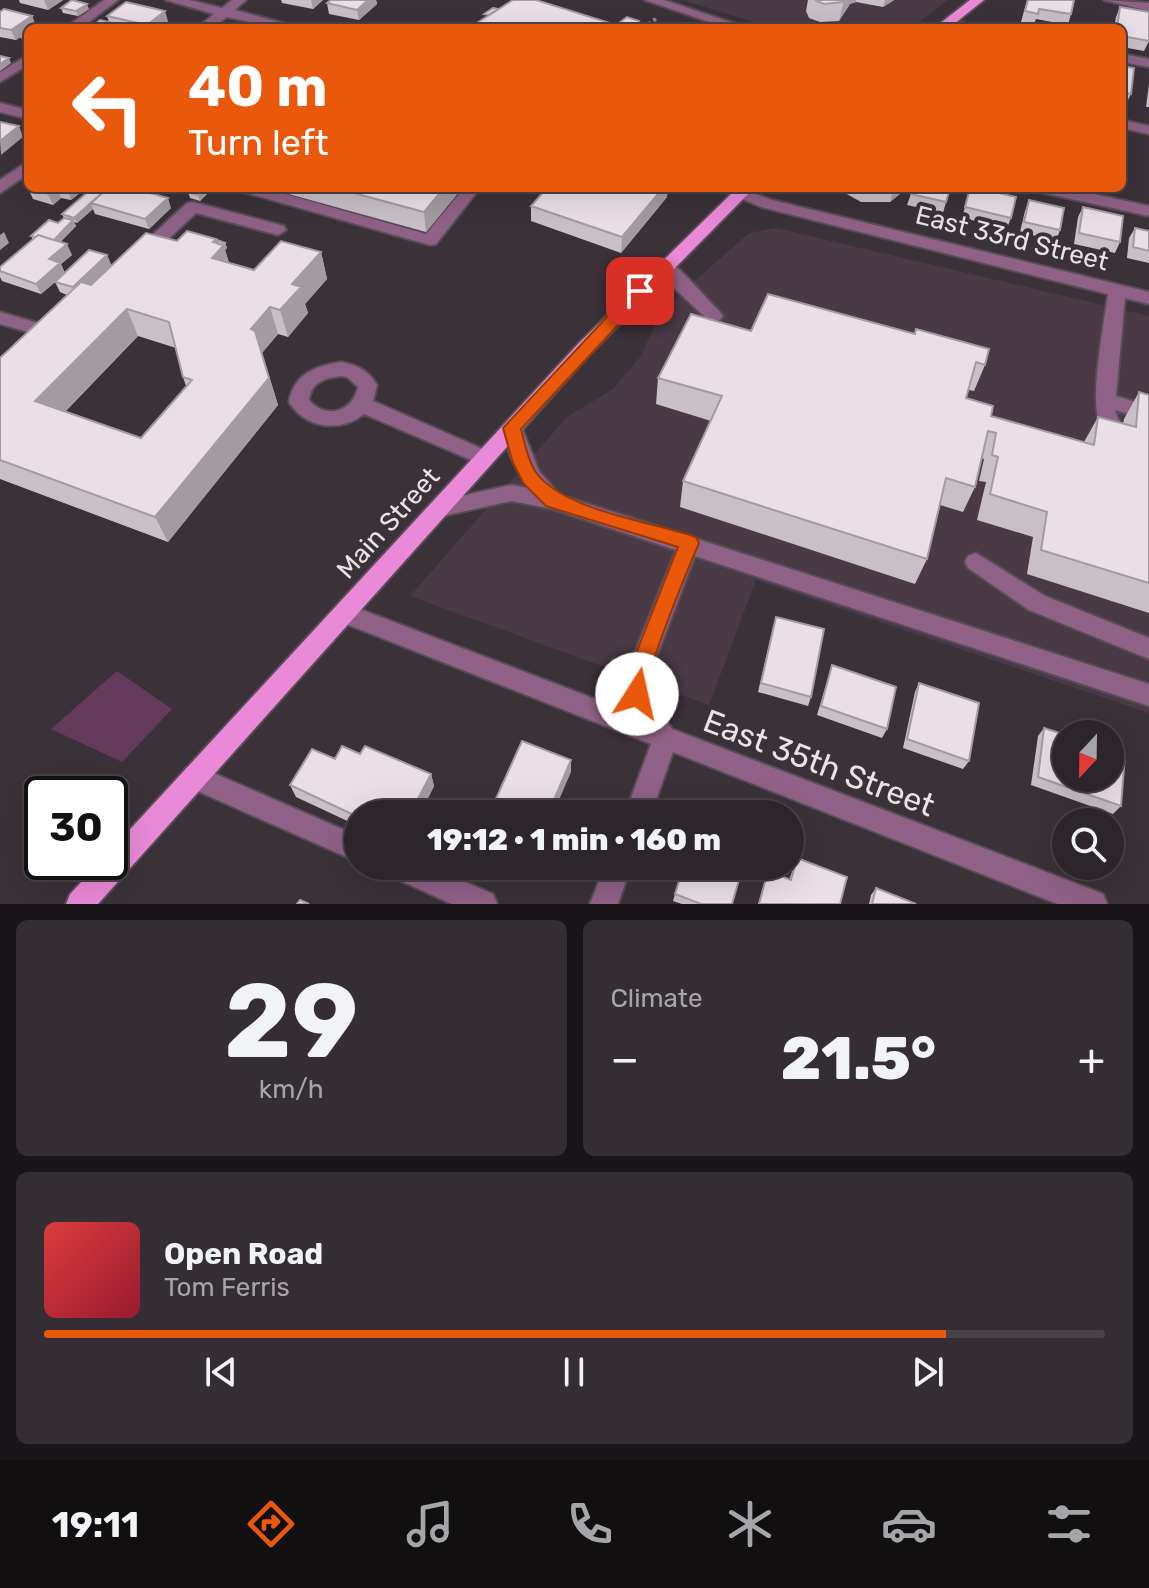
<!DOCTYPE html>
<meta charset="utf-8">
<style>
body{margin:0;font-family:Rubik,sans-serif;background:#342d33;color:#f1f3f6;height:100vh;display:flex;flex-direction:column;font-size:30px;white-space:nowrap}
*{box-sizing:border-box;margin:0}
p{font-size:26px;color:#a6a5a9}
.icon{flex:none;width:44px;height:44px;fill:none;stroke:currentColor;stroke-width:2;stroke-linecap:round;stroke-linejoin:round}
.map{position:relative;height:904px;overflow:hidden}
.sheet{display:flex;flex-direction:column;gap:16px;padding:16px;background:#181418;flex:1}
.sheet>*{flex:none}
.hud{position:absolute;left:24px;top:24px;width:1102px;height:168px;border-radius:12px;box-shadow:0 8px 32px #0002,0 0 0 2px #484247;background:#ea580c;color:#fff;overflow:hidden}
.needle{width:52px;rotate:202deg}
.buttons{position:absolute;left:1052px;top:720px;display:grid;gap:16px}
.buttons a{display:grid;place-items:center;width:72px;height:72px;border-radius:50%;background:#2c252b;box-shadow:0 8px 32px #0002,0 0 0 2px #484247;font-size:40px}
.speed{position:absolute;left:24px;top:776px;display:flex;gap:16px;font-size:40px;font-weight:700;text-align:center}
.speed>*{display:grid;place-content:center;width:104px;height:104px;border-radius:50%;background:#2c252b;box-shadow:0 8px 32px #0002,0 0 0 2px #484247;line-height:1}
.speed .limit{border:4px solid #111;border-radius:12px;background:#fff;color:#111}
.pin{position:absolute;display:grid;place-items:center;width:68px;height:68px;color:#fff;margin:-34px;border-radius:16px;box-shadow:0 4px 12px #0006}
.me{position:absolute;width:88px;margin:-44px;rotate:10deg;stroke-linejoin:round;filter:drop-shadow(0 0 6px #0008)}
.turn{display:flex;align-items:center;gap:28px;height:168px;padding:0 32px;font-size:36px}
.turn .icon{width:104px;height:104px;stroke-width:2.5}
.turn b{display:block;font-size:56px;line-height:68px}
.big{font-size:60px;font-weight:800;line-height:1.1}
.sheet .tile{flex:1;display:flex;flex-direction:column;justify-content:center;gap:12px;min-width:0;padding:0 28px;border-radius:12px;background:#342d33}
.sheet .dial{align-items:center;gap:0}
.dial b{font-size:104px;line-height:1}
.song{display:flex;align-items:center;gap:24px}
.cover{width:96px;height:96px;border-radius:12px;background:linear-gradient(135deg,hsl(0 70% 55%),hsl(350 70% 35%))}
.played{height:8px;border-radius:4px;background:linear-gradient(90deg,#ea580c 85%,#484247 85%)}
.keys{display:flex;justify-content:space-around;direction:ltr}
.heat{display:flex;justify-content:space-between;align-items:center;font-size:44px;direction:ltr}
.sheet .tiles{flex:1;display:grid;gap:16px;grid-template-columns:1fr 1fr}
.tile:last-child{grid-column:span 2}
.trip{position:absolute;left:344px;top:800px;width:460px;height:80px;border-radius:40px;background:#2c252b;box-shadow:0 8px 32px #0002,0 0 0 2px #484247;font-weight:800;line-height:80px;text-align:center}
.menu{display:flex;height:128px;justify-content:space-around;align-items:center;background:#120f11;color:#a6a5a9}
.menu .icon{width:56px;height:56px}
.menu .active{color:#ea580c}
.menu b{font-size:36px;color:#f1f3f6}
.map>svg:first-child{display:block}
.built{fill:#493a46}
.green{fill:#643b5c}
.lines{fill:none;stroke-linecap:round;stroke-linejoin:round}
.minor-casing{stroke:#574d55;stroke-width:4}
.major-casing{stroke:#574d55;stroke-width:4}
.path{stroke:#938b91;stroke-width:4;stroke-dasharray:3 3;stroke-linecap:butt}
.minor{fill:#906187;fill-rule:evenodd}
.major{fill:#ea89d8;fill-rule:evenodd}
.wall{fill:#c9bfc7;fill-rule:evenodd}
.shaded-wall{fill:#a49ba2}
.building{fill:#eadee7;stroke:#a49ba2;stroke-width:2;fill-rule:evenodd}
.route{fill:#ea580c;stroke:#983908;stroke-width:2}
.labels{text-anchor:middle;stroke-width:8;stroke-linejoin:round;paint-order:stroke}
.street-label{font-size:26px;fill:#e9e3e8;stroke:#3b3139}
.near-street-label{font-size:32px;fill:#e9e3e8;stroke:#3b3139}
</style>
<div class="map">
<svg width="1149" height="904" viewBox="0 0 1149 904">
<rect width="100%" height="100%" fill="#3b3139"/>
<!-- built -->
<path class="built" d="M683,0H948L911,28H772Z
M776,228L1149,316V713L756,580L709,705L410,596L567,417L613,389L641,356L661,311L749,233Z"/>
<!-- green -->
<path class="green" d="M117,671L172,709L122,762L51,729Z"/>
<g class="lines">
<!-- minor casing -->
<g class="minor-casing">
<path id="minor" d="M104,0H118L81,28H65Z
M166,0H189L222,8L232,0H246L235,10L301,28H277L227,17L212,28H197L214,14Z
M645,0H664L748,28H727Z
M1104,0L1149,3V11Z
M947,20L972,25L974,28L942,27L940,24Z
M1122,54L1149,59V67L1122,62Z
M28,55V65L0,82V72Z
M0,103L28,110V119L0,112Z
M1122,120L1149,126V134L1122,128Z
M28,161V174L0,193V180Z
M238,188H264L426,234L464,188H480L436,244L430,245L240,191Z
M716,188H739L772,200L1149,292V304L1125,298L1116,396L1149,406V420L1115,410L1118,419L1132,434L1122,441C1112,438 1102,431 1099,421C1090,395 1104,324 1108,294L761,207Z
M1036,188H1066L1149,206V216L1044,193Z
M193,202L284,226L286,230L278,235L196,213L147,259H135V251L187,203Z
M666,259C675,262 710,302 720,312L723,316L720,320H708L675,289L657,265Z
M0,312L62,330L65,334L56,340L0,324Z
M341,362C357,365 368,370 377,385L373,401L492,453L495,458L492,463H478L364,414C340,433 306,429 289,402C294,374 315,366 341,362ZM341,376L347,377L358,387C353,412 326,420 309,400C311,382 325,378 341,376Z
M512,421L522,428L539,471L560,495L1149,684V706L695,556L648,679L649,692L672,729L1093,890L1103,894L1107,904H1058L673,752L651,814H625L651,744L336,620L333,613L336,606L344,603L637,715L625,694L624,679L676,550L553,509L511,501L438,517L431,515L428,509L431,503L438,501L511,485L529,488C515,470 507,450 502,428Z
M976,553L1045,596L1149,638V659L1029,610L968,568L965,562L968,556Z
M195,765L358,836V862L186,786L182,777L186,768Z
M384,866H428L493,894L497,904H452L388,875Z
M605,866H631L618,904H590Z"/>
</g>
<!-- major casing -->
<g class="major-casing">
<path id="major" d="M970,0H984L949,28H934Z
M737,188H754L590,354L98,904H66L70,894L100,862H110V851L578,344Z"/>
</g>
<!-- path -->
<path class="path" d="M644,28L658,17"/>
<!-- minor -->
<use href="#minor" class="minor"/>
<!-- major -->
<use href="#major" class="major"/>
</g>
<!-- wall -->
<path class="wall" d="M19,0H63L48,10L20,3Z
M281,0H323L313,9L282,3Z
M331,0H376L377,4L359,20L329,14L327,3Z
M808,0H894L883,7L856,2L850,4L839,21L820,22L809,18L806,11Z
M1027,0L1071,14L1068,25L1036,19L1034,24L1021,22Z
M1120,7L1149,41L1144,51L1122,47V28H1114L1116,17Z
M61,8L89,9L78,16L63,13Z
M0,12L32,16L36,26L16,40L0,37Z
M107,16L168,21L159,28H90L109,22Z
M28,33V44L23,42L21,37Z
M1122,66L1131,94L1126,104L1122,103Z
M1149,84V107H1146Z
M28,188H86L71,200L61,198L53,205L33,199Z
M193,188H210L211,190L200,201L190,198L188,192Z
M267,188H462L426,232Z
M836,188H907L890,202H861Z
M913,188H950L943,213L907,205Z
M970,188L1011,218L1007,228L962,218Z
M91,189L171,208L149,229L95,214L93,209L77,223L74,222L76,226L60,242L72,255L61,264L65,273L107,255L111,266L177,241L217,240L225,243L227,248L225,250L229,263L254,270L321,252L327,279L305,304L308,313L288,337L278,334L262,353L278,405L168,542L0,479V357L67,295L60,292L55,282L41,294L2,281L0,277V267L33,240L31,236L58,223L64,218L62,214ZM138,336L176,348L183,377L186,386L141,438L65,412Z
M667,197L621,253L531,221V206Z
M1029,200L1060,230L1056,241L1020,232L1025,211Z
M1083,207L1120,242L1115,253L1074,244L1078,217Z
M1135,228L1149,231V263L1127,258L1129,238Z
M768,294L985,365L974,391L969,390L966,398L991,416L1084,442L1098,417L1123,424L1124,419L1139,392L1149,395V613L1027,574L1033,537L977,520L986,482L979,481L984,459L981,458L975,487L963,512L940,505L927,559L915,584L680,507L683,481L711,421L656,404L658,378L751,331Z
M773,627L811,697L808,706L758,692Z
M832,665L887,729L882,738L817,715Z
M919,683L969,761L963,769L903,748L915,692Z
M1044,728L1121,806L1113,814L1031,785L1038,736Z
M360,754L431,774L434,786L420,814H358V826L296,797L290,785Z
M797,858L840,904H758L768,871L789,880Z
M529,866H548L545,873Z
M876,888L916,904H869L871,895Z
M675,894L732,904H682L673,901Z"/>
<!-- shaded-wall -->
<path class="shaded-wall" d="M44,0H63L48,10Z
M311,0H323L313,9Z
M368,0H376L377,4L359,20L357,10Z
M844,0H856V2L850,4L839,21Z
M885,0H894L883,7Z
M87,4L89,9L78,16L76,11Z
M165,11L168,21L159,28H148L147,25Z
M32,16L36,26L34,28H28V32L16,40L11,30Z
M9,58L11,63L0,71V64Z
M19,126L23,137L1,155L0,141Z
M55,188H57L61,198L53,205L48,194Z
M69,188H86L71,200L67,190Z
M206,188H210L211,190L200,201L198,195Z
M444,188H462L426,232L424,212Z
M663,188H668L667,197L621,253L622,237Z
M894,188H907L890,202Z
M168,198L171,208L149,229L145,219Z
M91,203L93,209L77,223L74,218Z
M73,220L76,226L55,248L52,242Z
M4,232L9,243L0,250V235Z
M216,239L219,249L225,243L227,248L225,250L232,272L212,258L213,242Z
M67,244L72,255L61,264L65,274L41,294L36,284L49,259Z
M321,252L327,279L305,304L308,313L288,337L280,310L292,284Z
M107,255L112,266L78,298L73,287Z
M270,307L278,334L262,353L278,405L168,542L155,517L251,329Z
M127,309L138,336L50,427L35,401Z
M571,760V772L553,814V802Z
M431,774L434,786L420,814H410Z"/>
<!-- building -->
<path class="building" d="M72,0L87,4L76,11L61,8Z
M331,0H368L357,10L327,3Z
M513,0H536L616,25L627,17L639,21L633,28H536L530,26L526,28H469Z
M815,0H844L842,2L824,4Z
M1028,0H1074L1071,14L1039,9L1038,14L1025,11Z
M126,2L165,11L147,25L107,16Z
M1120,7L1149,12V41L1122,36V28H1117Z
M493,8L498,9L488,15L484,14Z
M4,9L32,16L11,30L0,28V12Z
M100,20L133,28H90Z
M28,33V39L21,37Z
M0,56L9,58L0,64Z
M1122,66L1134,68L1131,94L1122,92Z
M0,122L19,126L0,141Z
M28,188H55L48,194Z
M108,188H132L168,198L145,219L91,203Z
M193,188H206L198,195L188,192Z
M335,188H444L424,212Z
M547,188H663L622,237L531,206Z
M913,188H950L946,202L911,194Z
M970,188H977L1016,197L1011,218L965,207Z
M91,189L103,192L74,218L62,214Z
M1029,200L1064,208L1060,230L1024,222Z
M1083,207L1123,216L1120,242L1079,233Z
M64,218L73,220L54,240L38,235L36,237L31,236L49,220L58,223Z
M1135,228L1149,231V251L1133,247Z
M187,231L216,239L213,242L224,245L212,258L254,270L281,241L321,252L292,284L301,287L280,310L270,307L251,329L255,331L269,378L155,517L0,460V358L81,282L91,285L146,233L177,241ZM127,309L169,322L183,377L192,380L141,438L35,401Z
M38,235L67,244L49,259L60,263L36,284L0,271V267Z
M217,240L225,243L223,245L218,244Z
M89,250L107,255L73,287L55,282Z
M768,294L915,334L916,329L989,349L985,365L976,362L966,398L993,406L991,416L1094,445L1098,417L1136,427L1139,392L1149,395V583L1041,550L1047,512L990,494L998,457L992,455L996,433L988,431L975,487L946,478L927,559L683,481L722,396L658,378L691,314L751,331Z
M776,617L824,629L811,697L761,683Z
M832,665L896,687L887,729L821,706Z
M919,683L979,703L969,761L907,739Z
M1044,728L1066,735V778H1110V750L1125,755L1121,806L1038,777Z
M522,741L571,760L553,802L567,808L564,814H489Z
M342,746L360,754L365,746L431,774L410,814H358V817L290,785L312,749L335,759Z
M797,858L847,877L840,904H759L768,871L791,880Z
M684,866H743L732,904H701L675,894Z
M876,888L916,904H872Z
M300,900L309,904H297Z"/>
<!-- route -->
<path class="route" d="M640,286L646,287V295L521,429C525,444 527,458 535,471C561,510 652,522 696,537L699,543C682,583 666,623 652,665C648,677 650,690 645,701L637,704L630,701L626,679L678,547L546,506L524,484L513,463L503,428L635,287Z"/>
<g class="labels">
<!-- street labels -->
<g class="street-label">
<text transform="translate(1012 238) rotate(14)" y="9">East 33rd Street</text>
<text transform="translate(388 523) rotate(-48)" y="9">Main Street</text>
</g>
<!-- near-street labels -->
<g class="near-street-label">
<text transform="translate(819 763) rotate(21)" y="11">East 35th Street</text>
</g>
</g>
</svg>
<div class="buttons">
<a><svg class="needle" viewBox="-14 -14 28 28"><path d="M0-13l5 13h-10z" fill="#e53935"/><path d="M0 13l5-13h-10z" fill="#a6a5a9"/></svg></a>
<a><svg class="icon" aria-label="search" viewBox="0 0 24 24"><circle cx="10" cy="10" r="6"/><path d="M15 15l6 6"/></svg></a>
</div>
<div class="speed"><div class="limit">30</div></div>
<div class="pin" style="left:640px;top:291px;background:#d93025"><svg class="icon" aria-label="arrive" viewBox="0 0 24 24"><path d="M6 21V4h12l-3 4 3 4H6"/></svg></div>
<svg class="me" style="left:637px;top:694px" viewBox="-20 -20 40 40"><circle r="19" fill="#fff"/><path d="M0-13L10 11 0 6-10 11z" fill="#ea580c"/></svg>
<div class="trip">19:12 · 1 min · 160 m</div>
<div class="hud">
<div class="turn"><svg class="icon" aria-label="left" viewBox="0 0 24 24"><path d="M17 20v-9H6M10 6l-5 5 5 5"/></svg><div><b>40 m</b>Turn left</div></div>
</div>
</div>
<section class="sheet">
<div class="tiles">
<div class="tile dial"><b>29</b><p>km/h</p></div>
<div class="tile"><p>Climate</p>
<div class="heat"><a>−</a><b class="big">21.5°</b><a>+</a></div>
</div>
<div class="tile">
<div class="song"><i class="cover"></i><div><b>Open Road</b><p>Tom Ferris</p></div></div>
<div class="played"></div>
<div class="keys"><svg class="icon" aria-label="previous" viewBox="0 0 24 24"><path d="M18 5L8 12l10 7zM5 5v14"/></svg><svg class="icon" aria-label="pause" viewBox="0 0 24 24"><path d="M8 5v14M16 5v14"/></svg><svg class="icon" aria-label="next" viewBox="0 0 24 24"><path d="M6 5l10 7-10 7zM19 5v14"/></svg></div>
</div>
</div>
</section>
<nav class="menu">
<b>19:11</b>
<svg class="icon active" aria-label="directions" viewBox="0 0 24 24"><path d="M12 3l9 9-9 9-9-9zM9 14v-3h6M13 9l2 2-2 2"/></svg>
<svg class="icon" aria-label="music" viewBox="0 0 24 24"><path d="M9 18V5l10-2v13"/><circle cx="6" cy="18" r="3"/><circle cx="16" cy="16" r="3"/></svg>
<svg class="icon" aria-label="phone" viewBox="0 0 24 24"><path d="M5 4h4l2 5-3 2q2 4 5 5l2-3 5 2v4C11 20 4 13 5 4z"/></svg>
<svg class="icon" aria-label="climate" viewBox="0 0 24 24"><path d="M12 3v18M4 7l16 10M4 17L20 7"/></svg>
<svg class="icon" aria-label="car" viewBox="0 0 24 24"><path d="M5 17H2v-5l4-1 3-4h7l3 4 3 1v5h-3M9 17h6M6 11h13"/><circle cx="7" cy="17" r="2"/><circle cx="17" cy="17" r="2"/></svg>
<svg class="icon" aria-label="filters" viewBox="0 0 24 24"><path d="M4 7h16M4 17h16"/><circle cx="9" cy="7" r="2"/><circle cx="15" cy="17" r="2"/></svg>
</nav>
